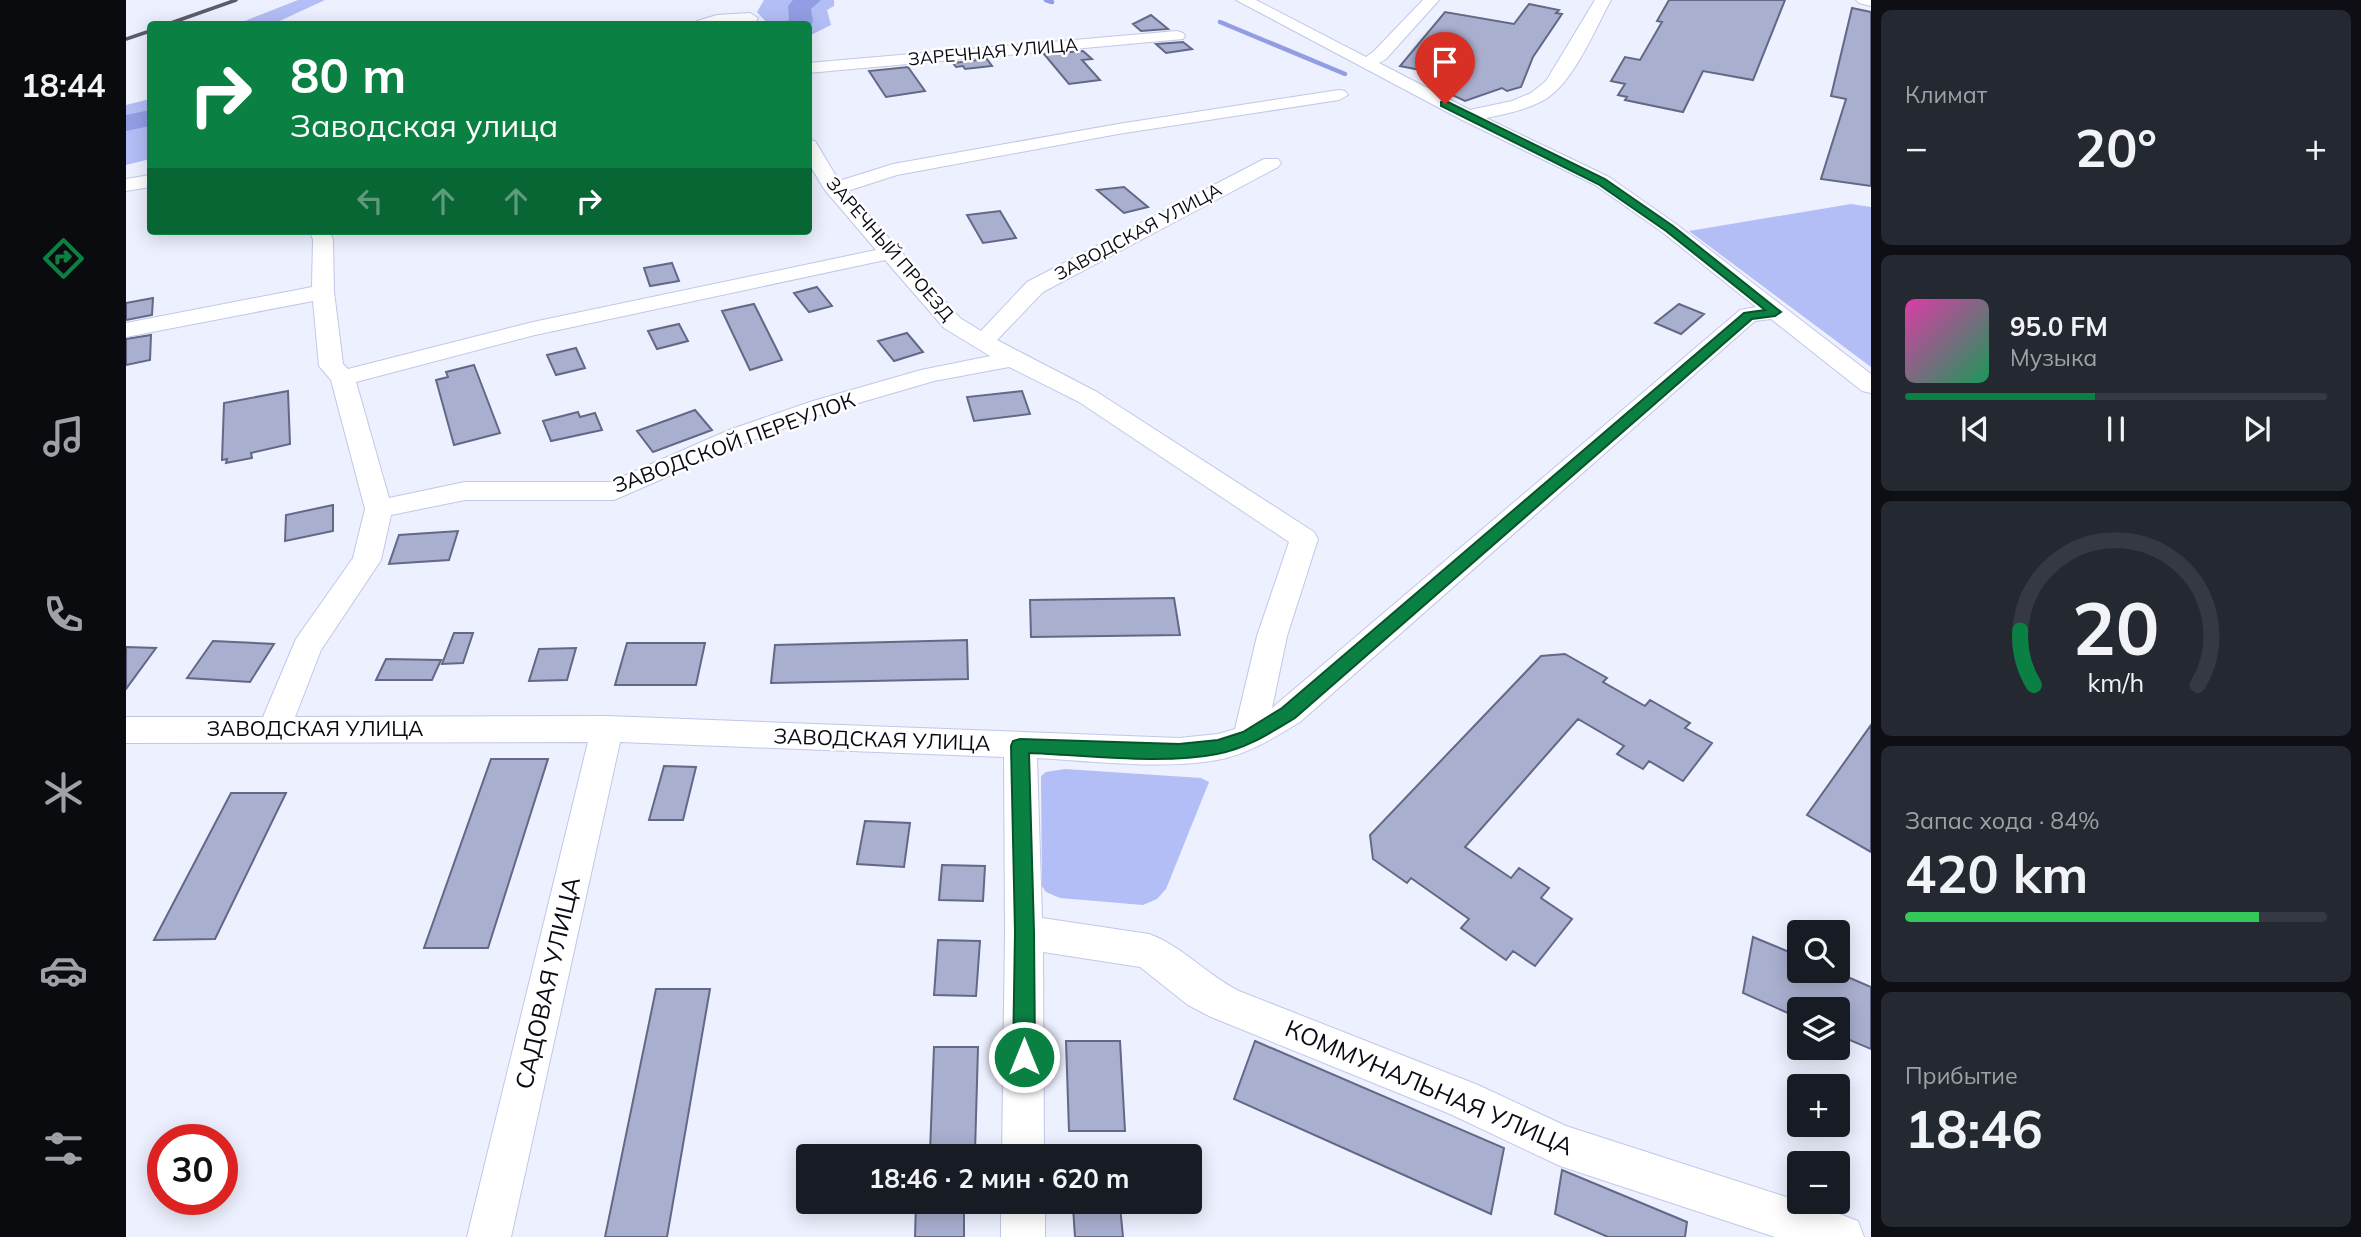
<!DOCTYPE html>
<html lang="ru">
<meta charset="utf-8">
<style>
body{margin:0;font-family:Mulish,sans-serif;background:#242831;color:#f1f3f6;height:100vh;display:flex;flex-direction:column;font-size:26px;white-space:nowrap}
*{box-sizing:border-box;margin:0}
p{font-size:23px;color:#9ea1a6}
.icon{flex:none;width:38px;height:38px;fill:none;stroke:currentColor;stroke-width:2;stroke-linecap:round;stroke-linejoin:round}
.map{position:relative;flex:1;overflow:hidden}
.panel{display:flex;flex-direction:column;gap:10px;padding:10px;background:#0d0f14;width:490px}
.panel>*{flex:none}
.hud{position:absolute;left:21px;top:21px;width:665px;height:214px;border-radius:7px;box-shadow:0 4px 18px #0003;background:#0b8043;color:#fff;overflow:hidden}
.controls{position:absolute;left:1661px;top:920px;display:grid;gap:14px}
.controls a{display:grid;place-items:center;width:63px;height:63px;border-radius:7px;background:#171b24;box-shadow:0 4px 18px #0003;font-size:35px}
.speed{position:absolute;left:21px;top:1124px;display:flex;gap:14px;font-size:35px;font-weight:700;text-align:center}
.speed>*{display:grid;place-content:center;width:91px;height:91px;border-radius:50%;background:#171b24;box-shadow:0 4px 18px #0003;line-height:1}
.speed .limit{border:10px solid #d22;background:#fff;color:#111}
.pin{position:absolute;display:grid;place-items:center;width:60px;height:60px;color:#fff;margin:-72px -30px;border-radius:50% 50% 50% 0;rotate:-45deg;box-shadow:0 0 7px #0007}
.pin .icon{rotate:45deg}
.me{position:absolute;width:77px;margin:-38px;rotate:0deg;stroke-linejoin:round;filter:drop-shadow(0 0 5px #0008)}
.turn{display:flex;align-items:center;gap:24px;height:147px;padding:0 28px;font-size:32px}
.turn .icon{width:91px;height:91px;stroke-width:2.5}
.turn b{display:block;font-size:49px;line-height:60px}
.lanes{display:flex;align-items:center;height:66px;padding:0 28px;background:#0003;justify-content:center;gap:35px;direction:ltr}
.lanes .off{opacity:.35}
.big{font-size:52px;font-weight:700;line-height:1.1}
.panel .tile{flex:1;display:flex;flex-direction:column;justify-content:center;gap:10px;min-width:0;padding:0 24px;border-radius:10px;background:#242831}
.panel .dial{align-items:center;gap:0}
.dial svg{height:182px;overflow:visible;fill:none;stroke:#363941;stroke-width:7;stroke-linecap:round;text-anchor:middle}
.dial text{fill:#f1f3f6;stroke:none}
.song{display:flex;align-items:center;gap:21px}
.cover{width:84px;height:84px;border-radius:10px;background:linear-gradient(135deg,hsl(320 70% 55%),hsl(150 70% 35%))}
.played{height:7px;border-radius:4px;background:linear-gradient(90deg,#0b8043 45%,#363941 45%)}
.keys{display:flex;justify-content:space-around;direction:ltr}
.heat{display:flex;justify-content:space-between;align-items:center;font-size:38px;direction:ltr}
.charge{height:10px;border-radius:5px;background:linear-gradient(90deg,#34c759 84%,#363941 0)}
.trip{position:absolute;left:670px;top:1144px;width:406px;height:70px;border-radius:7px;background:#171b24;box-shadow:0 4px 18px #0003;font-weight:700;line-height:70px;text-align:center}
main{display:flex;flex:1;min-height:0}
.dock{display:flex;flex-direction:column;width:126px;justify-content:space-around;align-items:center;background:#090b0e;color:#9ea1a6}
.dock .icon{width:49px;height:49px}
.dock .current{color:#0b8043}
.dock b{font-size:32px;color:#f1f3f6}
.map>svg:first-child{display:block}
.green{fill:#b3bdf6}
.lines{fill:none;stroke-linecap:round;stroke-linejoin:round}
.stream{stroke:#939de3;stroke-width:4.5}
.river{fill:#939de3;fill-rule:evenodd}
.building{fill:#a9afcf;stroke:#636886;stroke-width:2}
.minor-casing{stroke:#c1c7e9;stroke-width:2}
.minor{fill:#fff;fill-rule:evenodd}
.rail{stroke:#5b5c69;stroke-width:3.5}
.route{fill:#0b8043;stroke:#07532c;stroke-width:2}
.labels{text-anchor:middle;stroke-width:5;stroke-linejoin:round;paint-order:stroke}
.far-street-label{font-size:18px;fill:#090a15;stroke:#fff}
.street-label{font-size:21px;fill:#090a15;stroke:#fff}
.near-street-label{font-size:24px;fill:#090a15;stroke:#fff}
</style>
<main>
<nav class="dock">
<b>18:44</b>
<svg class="icon current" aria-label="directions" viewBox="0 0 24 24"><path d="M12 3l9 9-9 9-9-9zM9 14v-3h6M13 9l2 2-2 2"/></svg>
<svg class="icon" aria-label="music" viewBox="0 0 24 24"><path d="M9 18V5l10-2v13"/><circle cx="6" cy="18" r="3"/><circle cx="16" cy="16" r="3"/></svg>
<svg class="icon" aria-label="phone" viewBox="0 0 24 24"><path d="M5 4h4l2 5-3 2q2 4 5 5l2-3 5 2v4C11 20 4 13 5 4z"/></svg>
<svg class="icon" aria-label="climate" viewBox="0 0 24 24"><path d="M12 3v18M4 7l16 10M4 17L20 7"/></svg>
<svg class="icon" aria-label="car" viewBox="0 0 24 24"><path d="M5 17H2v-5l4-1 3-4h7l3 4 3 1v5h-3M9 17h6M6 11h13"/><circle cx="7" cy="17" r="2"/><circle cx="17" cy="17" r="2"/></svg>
<svg class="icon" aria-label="filters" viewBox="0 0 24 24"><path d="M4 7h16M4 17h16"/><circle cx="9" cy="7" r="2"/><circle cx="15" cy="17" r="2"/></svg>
</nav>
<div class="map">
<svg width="1745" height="1237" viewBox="0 0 1745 1237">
<rect width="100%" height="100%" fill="#edf0fe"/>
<!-- green -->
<path class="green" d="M172,0H199L147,24H111Z
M638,0H708V6L701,10L705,25L683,36L682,24H642L631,12Z
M24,99V159L0,165V105Z
M1725,204L1745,207V367L1563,231Z
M939,769L1075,778L1083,782L1040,889L1031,899L1017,905L934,898L920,892L916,886L915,776L920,772Z"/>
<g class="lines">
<!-- stream -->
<path class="stream" d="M920,0L926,2
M1094,22L1219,74"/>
<!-- river -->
<path class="river" d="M667,0H695L685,9L687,22L683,27L682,24H658L663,19L662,6Z
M24,110V126L0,131V115Z"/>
</g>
<!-- building -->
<path class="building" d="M1543,0H1659L1627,80L1577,71L1557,112L1499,100L1501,97L1492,95L1499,84L1485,81L1499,57L1514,60L1536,22L1531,21Z
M1403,4L1433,10L1430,13L1436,14L1407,57L1395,87L1381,91L1376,88L1339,101L1309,87L1335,78L1274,66L1319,12L1388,24Z
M1726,8L1745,12V186L1695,179L1720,99L1705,96Z
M1025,15L1042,29L1015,31L1007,24Z
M1057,42L1066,49L1040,53L1030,44Z
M957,51L966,59L956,60L974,80L943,84L918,54Z
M861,59L866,66L839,69L837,66L830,67L827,63Z
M782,67L799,91L760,97L743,71Z
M998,187L1022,207L998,213L971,190Z
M874,211L890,238L857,243L841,215Z
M546,263L553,281L524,286L518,268Z
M691,287L706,306L683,312L668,293Z
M27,298L26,315L0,320V303Z
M628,304L656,360L624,370L596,311Z
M1553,304L1578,314L1555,334L1529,323Z
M553,324L562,341L531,349L522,331Z
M781,333L797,352L768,361L752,341Z
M25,335L24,360L0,365V339Z
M450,348L459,368L430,375L421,355Z
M348,365L374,433L328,445L310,380L322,377L320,372Z
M162,391L164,444L125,453L126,458L100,463L101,459L96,460L98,403Z
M896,391L904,414L848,421L841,397Z
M569,410L586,430L527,452L511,431Z
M452,412L454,417L469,413L476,430L425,441L417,421Z
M207,505V531L159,541L160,515Z
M332,531L323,560L263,564L273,535Z
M1048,598L1054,635L905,637L904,600Z
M328,633H347L337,663L316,664Z
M841,640L842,679L645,683L649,645Z
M87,641L148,644L124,682L61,678Z
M501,643H579L570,685H489Z
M0,647L30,648L0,689Z
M450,648L441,680L403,681L413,649Z
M1439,654L1481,678L1477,682L1519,706L1524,700L1564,723L1559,728L1586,743L1557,781L1523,761L1517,769L1491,754L1498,746L1452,719L1339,847L1385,878L1393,868L1423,888L1415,898L1446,919L1409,966L1387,951L1380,960L1335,928L1343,919L1285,878L1281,883L1247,859L1244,835L1415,656Z
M260,659L315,660L306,680H250Z
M1745,725V852L1681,815Z
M365,759H422L362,948H298Z
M538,766L570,767L557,820H523Z
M105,793H160L89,939L28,940Z
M739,821L784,823L778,867L731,864Z
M816,865L859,866L857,901L813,900Z
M1627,937L1673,956V971H1708L1745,987V1049L1712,1035V1010H1673V1018L1617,993Z
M812,940L854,941L850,996L808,995Z
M530,989H584L541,1237H479Z
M940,1041H994L999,1131H943Z
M1129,1041L1378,1148L1365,1214L1108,1099Z
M808,1047H852L849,1152H804Z
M1436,1170L1561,1222L1559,1237H1482L1429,1214Z
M790,1202H838V1237H789Z
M994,1206L997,1237H949L947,1207Z"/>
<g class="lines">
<!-- minor casing -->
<g class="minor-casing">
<path id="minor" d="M1110,0H1130L1240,57L1248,51L1297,0H1313L1260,59L1253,63L1344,110L1386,101L1405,93L1420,81L1469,0H1485C1469,29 1447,84 1418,100C1400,110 1379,114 1360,118L1483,177L1550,224L1745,374V393L1736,391L1645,319L1629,321L1174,722C1148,738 1122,754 1091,760C1035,770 968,761 911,758L916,918L1023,934C1056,946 1081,975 1113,991L1352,1085L1440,1126L1716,1215L1732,1221L1738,1237H1649L1434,1166L1324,1114L1085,1017L1062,1005L1014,967L917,952L918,1157H876L879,932L878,757L494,742L385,1237H341L462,742L0,743V717H137L170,639L227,558L239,509L205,380L193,366L187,301L0,337V323L186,287L187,240L184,231H204L207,240L208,292L217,364L222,369L407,322L750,250L698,189L682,162V140L689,141L713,181L767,164L992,124L1213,90L1219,91L1222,95L1213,100L992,134L771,175L721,191L834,318L855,331L901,282L1138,159H1152L1155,163L1152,167L917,292L871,340L971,392L1188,532L1192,539L1161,636L1146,708L1614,310L1630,307L1536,232L1469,185L1336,120ZM759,260L818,328L864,356L795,370L687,401L603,430L484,482H339L263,498L230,382L409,335ZM883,367L953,402L1163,542L1131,636L1109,729L1092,734L1053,738L481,716L169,717L195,650L255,560L265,515L339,500H488L621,442L705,411L808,381Z
M1730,0H1745V6L1733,3Z
M624,13L632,18L630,21L569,24L571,21L591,15Z
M1051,31L1057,33L1059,36L1057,39L682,73V63Z
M24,175V187L0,191V179Z
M875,1202H919V1237H875Z"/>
</g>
<!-- minor -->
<use href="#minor" class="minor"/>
<!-- rail -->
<path class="rail" d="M42,24L110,0
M0,39L24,31"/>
</g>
<!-- route -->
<path class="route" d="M1315,102H1322L1479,179L1547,226L1655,312L1649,316L1626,319L1169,718C1144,733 1120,749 1091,754C1036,765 959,755 903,753L908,932L909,1057L905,1064L898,1067L890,1064L887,1057L889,932L885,746L887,741L894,739L1053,744L1092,740L1117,732L1156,708L1618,313L1639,310L1540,231L1472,184L1315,106Z"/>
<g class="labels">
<!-- far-street labels -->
<g class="far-street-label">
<text transform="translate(867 52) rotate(-5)" y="6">ЗАРЕЧНАЯ УЛИЦА</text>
<text transform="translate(1012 232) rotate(-28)" y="6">ЗАВОДСКАЯ УЛИЦА</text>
<text transform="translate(764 249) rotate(49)" y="6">ЗАРЕЧНЫЙ ПРОЕЗД</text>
</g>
<!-- street labels -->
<g class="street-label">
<text transform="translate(608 443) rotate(-20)" y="7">ЗАВОДСКОЙ ПЕРЕУЛОК</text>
<text x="189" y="736">ЗАВОДСКАЯ УЛИЦА</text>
<text transform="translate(756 740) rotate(2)" y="7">ЗАВОДСКАЯ УЛИЦА</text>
</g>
<!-- near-street labels -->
<g class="near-street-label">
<text transform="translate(422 983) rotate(-77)" y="8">САДОВАЯ УЛИЦА</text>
<text transform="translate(1303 1088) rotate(23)" y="8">КОММУНАЛЬНАЯ УЛИЦА</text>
</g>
</g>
</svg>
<div class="controls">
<a><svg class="icon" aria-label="search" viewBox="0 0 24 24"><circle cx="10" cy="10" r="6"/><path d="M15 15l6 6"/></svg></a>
<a><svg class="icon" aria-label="layers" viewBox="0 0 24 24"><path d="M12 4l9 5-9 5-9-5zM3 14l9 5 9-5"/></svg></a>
<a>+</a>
<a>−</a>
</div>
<div class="speed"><div class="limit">30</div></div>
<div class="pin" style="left:1319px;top:104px;background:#d93025"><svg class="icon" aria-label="arrive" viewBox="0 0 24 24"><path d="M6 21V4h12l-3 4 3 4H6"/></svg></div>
<svg class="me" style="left:898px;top:1057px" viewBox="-20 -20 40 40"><circle r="17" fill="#0b8043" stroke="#fff" stroke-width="3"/><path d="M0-11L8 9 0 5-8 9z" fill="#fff"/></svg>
<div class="trip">18:46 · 2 мин · 620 m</div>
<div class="hud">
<div class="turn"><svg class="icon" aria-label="right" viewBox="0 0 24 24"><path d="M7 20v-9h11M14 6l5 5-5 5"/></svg><div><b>80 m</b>Заводская улица</div></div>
<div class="lanes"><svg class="icon off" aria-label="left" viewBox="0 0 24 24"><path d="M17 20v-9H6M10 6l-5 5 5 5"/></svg><svg class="icon off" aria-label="ahead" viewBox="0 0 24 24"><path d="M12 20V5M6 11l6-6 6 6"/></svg><svg class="icon off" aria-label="ahead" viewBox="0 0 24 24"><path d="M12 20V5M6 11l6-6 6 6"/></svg><svg class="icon" aria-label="right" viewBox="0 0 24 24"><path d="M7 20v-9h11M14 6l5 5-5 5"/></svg></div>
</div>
</div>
<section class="panel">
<div class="tile"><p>Климат</p>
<div class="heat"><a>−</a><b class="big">20°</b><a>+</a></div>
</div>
<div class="tile">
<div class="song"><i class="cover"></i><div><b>95.0 FM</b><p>Музыка</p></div></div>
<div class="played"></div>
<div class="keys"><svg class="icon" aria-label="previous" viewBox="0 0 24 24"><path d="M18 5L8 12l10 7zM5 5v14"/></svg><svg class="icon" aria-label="pause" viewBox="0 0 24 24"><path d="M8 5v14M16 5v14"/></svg><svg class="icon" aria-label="next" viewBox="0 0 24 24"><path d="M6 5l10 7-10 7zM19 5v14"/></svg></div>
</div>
<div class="tile dial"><svg viewBox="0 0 100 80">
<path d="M14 69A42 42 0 1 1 86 69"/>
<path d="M14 69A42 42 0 0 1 8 45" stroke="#0b8043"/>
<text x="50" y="56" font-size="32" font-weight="700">20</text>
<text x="50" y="72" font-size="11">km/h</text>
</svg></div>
<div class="tile"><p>Запас хода · 84%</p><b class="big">420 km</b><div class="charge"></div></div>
<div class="tile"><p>Прибытие</p><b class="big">18:46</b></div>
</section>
</main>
